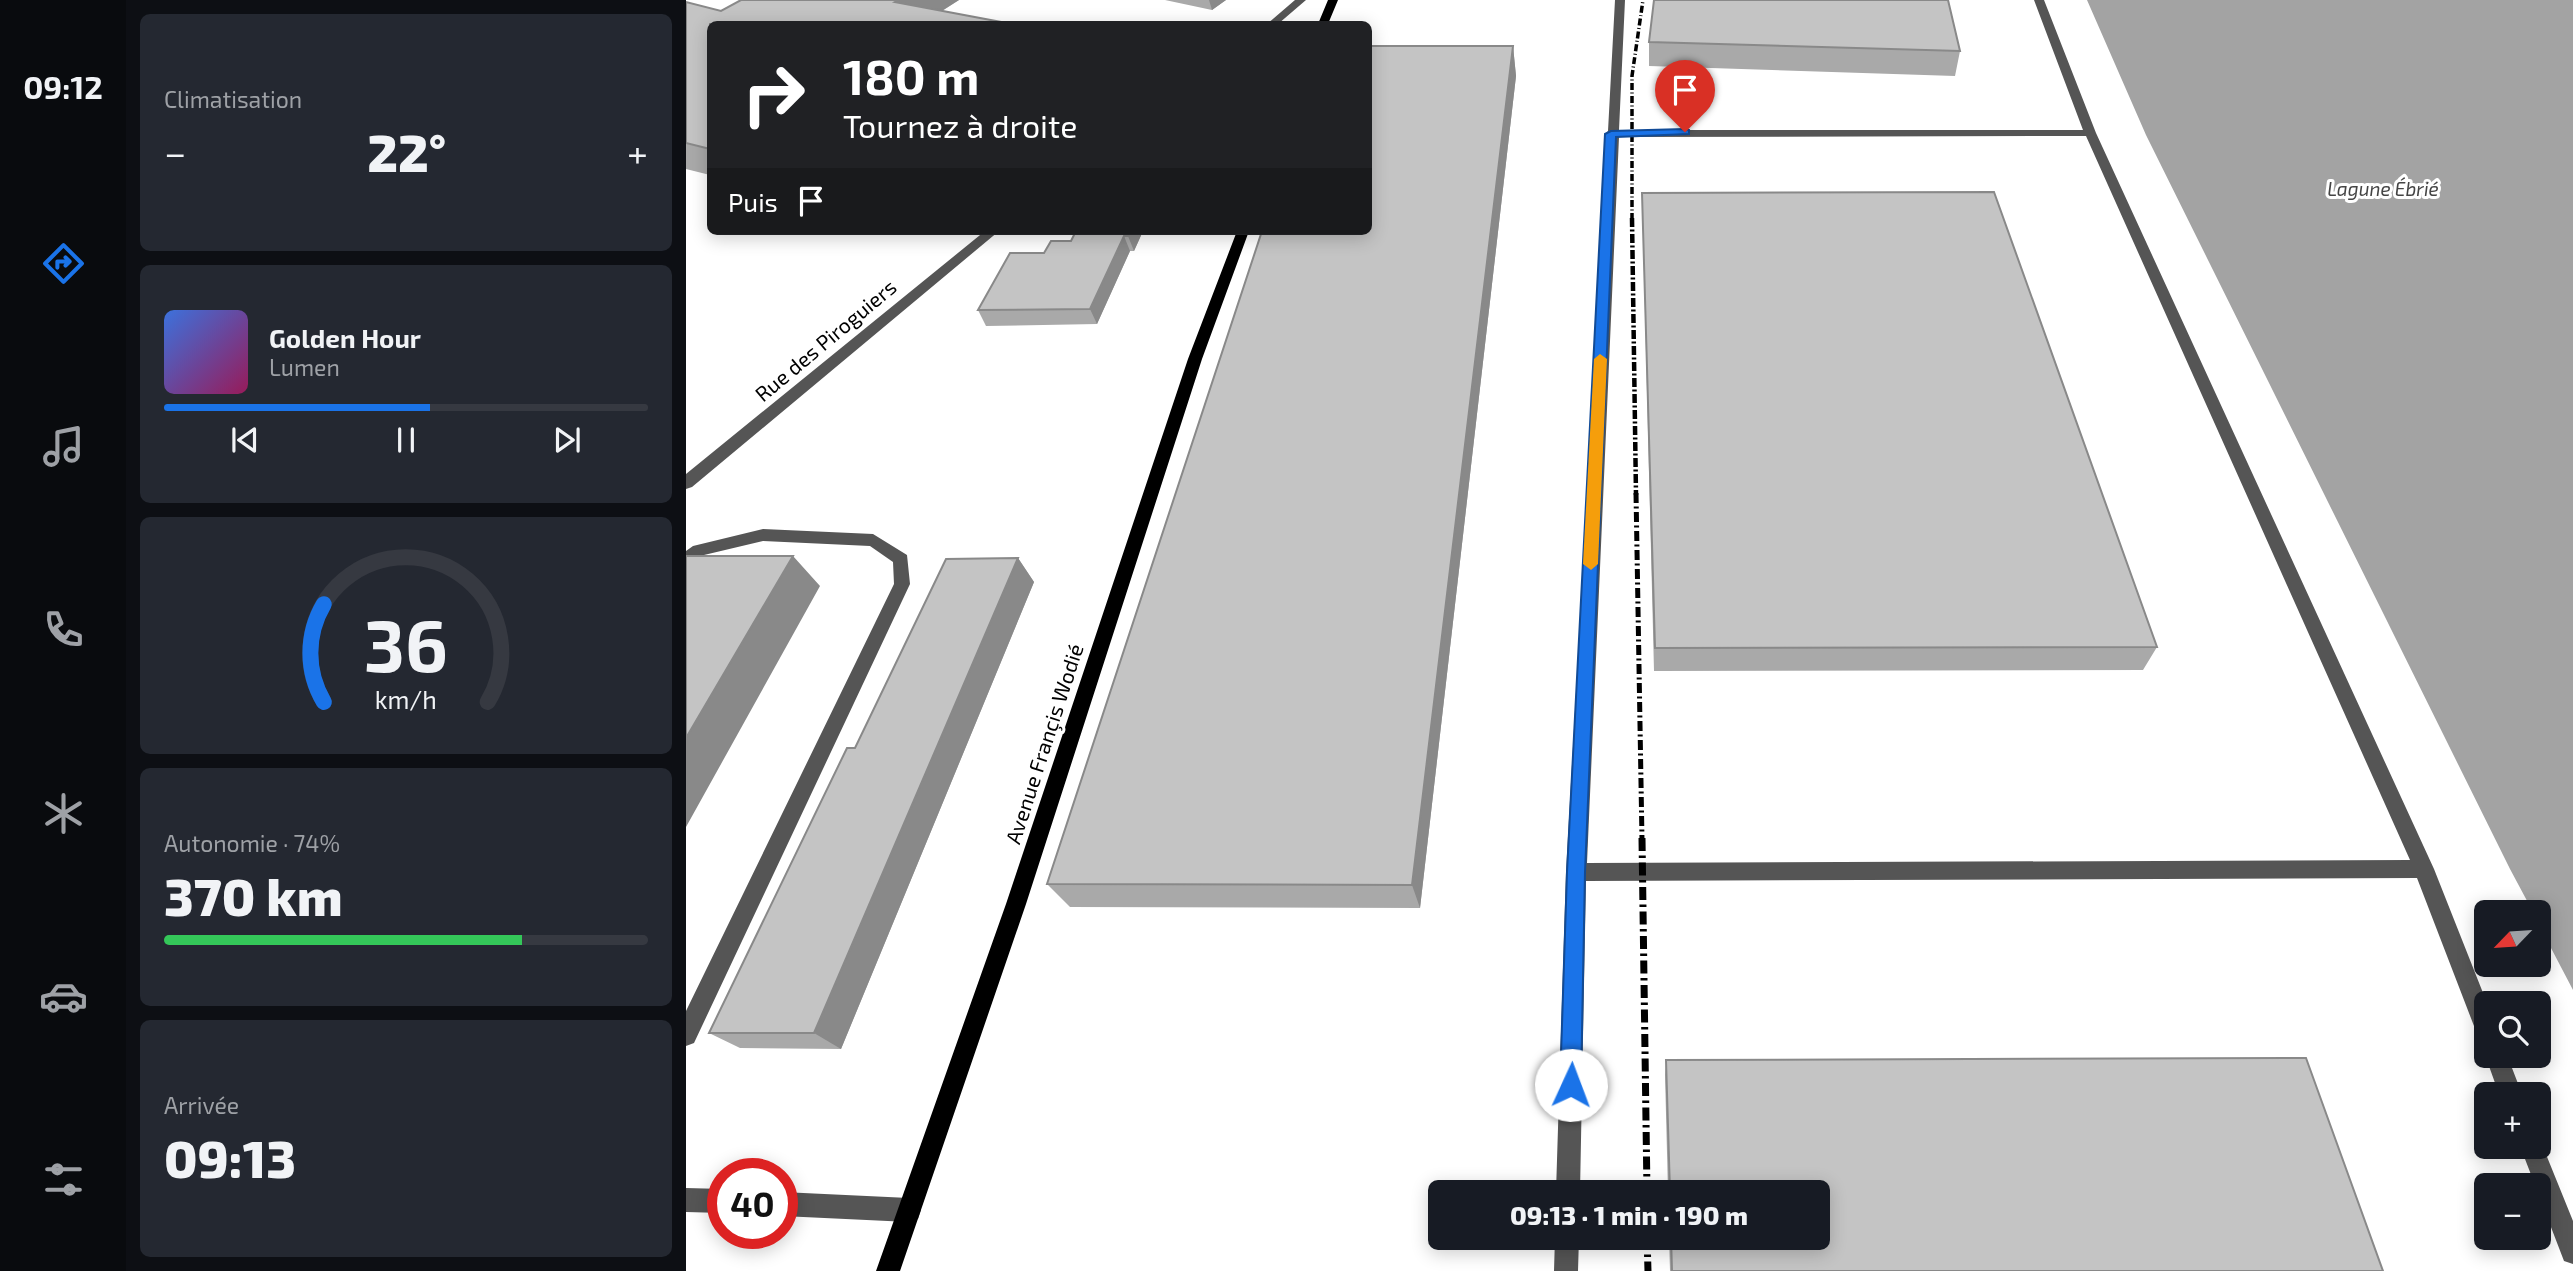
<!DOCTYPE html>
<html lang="fr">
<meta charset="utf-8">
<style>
body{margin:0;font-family:"Exo 2",sans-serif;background:#242831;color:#f1f3f6;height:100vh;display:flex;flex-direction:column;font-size:26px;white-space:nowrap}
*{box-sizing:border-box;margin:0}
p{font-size:23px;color:#9ea1a6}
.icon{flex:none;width:38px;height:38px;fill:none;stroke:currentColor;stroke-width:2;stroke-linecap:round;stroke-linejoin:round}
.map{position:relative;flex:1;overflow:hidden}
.sheet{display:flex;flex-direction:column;gap:14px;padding:14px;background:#0d0f14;width:560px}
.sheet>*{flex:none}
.guide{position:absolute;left:21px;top:21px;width:665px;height:214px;border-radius:10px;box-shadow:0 4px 18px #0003;background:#202124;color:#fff;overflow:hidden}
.needle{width:46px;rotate:245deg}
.tools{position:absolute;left:1788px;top:900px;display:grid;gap:14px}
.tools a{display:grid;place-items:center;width:77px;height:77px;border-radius:10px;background:#171b24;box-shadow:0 4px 18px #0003;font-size:35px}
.speed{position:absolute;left:21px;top:1158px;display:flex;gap:14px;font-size:35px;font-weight:700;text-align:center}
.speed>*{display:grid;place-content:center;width:91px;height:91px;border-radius:50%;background:#171b24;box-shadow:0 4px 18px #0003;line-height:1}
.speed .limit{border:10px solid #d22;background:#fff;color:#111}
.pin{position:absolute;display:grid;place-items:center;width:60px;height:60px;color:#fff;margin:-72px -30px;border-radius:50% 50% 50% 0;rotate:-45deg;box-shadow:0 0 7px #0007}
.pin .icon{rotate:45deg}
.me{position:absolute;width:77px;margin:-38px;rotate:2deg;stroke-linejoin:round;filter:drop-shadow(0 0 5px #0008)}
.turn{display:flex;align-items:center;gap:24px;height:147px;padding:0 21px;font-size:32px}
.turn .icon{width:91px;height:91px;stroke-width:2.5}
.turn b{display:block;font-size:49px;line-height:60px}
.then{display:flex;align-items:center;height:66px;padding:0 21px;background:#0003;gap:14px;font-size:26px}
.big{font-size:52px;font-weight:800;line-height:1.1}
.sheet .card{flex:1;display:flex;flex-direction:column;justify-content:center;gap:10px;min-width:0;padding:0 24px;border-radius:10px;background:#242831}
.sheet .dial{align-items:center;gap:0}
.dial svg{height:182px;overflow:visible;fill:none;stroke:#363941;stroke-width:7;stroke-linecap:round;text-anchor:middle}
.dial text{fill:#f1f3f6;stroke:none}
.song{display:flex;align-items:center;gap:21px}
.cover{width:84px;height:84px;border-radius:10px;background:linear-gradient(135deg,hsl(220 70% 55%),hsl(330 70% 35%))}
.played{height:7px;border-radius:4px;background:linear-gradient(90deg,#1a73e8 55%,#363941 55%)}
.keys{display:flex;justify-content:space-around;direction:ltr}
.heat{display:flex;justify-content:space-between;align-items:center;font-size:38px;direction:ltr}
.charge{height:10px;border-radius:5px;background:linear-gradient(90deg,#34c759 74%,#363941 0)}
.trip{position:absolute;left:742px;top:1180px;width:402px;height:70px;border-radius:10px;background:#171b24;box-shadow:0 4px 18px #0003;font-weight:800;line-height:70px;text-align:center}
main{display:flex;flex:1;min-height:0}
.tab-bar{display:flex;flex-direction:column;width:126px;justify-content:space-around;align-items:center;background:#090b0e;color:#9ea1a6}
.tab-bar .icon{width:49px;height:49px}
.tab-bar .current{color:#1a73e8}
.tab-bar b{font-size:32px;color:#f1f3f6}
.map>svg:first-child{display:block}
.water{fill:#a3a3a3}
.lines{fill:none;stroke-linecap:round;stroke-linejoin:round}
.minor{fill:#555;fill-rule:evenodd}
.major{fill:#000;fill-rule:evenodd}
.rail-far3{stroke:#000;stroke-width:3.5;stroke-dasharray:7 2.5 1 2.5;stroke-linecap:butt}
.rail-far2{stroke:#000;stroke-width:4.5;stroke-dasharray:9 2.5 2 2.5;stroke-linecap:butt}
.rail-far1{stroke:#000;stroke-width:5;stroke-dasharray:10 3.5 2 3.5;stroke-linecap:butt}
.rail{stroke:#000;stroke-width:7;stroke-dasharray:13 4.5 2.5 4.5;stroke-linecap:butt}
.wall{fill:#a9a9a9}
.shaded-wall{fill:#898989}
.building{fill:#c4c4c4;stroke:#898989;stroke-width:2}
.route{fill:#1a73e8;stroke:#114b97;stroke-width:2}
.slow{fill:#f59e0b}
.labels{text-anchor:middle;stroke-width:6;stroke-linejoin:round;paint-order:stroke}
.far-water-label{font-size:19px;font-style:italic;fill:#444;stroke:#fff}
.street-label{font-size:21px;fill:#000;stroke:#fff}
</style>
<main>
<nav class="tab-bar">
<b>09:12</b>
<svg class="icon current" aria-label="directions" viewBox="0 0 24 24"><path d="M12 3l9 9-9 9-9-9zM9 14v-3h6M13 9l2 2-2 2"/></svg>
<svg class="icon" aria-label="music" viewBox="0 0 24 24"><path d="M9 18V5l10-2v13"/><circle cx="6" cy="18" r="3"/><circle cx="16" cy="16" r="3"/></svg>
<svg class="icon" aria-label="phone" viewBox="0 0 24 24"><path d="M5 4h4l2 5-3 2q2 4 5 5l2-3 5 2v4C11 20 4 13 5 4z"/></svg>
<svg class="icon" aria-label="climate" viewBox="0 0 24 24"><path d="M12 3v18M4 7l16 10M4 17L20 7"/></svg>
<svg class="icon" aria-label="car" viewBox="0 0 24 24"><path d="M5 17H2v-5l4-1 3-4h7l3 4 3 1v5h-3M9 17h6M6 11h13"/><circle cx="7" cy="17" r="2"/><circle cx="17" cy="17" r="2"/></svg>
<svg class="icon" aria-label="filters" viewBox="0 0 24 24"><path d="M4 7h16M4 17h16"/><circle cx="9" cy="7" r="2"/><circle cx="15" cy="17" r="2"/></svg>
</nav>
<section class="sheet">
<div class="card"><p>Climatisation</p>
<div class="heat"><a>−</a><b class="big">22°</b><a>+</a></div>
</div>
<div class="card">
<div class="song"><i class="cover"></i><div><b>Golden Hour</b><p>Lumen</p></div></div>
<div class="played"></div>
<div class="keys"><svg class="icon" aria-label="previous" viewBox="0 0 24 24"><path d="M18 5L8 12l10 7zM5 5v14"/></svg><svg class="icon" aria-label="pause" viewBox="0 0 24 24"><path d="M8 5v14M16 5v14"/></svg><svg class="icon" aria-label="next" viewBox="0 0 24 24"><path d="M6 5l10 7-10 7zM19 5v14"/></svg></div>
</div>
<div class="card dial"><svg viewBox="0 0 100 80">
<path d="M14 69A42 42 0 1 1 86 69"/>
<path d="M14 69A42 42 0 0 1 14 26" stroke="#1a73e8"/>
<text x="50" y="56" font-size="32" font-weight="700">36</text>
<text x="50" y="72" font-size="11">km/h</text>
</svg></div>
<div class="card"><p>Autonomie · 74%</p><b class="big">370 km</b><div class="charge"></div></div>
<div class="card"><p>Arrivée</p><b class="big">09:13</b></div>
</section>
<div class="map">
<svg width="1887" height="1271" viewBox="0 0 1887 1271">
<rect width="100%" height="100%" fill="#fff"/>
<!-- water -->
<path class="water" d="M1401,0H1887V990L1853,925V912H1847L1824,869L1460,135Z"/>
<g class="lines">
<!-- minor -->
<path class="minor" d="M609,0H620L592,24H581Z
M929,0H939L933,130H1397L1348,0H1358L1410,133L1748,869L1801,1003V1042L1793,1039L1731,878L900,881L894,1192H870L880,872L921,137L919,134L922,131ZM1400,136L1724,860L901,863L933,137Z
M299,231H313L6,487L0,489V474Z
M77,529L187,534L221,555L224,584L8,1043L0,1046V1011L208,584L207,562L184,546L77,541L18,555L0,565V551L7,546Z
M1801,1050V1055H1821L1836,1094H1813L1799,1055Z
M1853,1137L1887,1221V1264L1878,1261L1853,1196V1185H1849L1834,1146H1853Z
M0,1188L37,1189V1213L0,1212Z
M96,1192L223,1198L232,1201L235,1210L232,1219L223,1222L96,1216Z
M869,1237H893L892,1271H868Z"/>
<!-- major -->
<path class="major" d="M642,0H652L642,24H632Z
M551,231H563L516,359L340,904L214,1271H190L320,904L502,359Z"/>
<!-- rail-far3 -->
<path class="rail-far3" d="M946,220V76L957,0"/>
<!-- rail-far2 -->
<path class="rail-far2" d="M946,218L950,495"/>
<!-- rail-far1 -->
<path class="rail-far1" d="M950,493L956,840"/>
<!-- rail -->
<path class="rail" d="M956,838L961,1192
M961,1237L962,1271"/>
</g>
<!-- wall -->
<path class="wall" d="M55,0H273L256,11L24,24V175L0,169V2L35,11Z
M479,0H540L526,10Z
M963,42L1274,51L1269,76L963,66Z
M827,46L830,76L734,908L384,907L361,884Z
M956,193L1471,647L1457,670L968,671Z
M390,231H457L448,251H444L411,324L300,326L292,310L385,241Z
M332,558L348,582L155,1049L54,1048L23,1033L169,748Z
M980,1060L1697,1271H984L983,1237H1132V1192H982L979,1075Z"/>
<!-- shaded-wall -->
<path class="shaded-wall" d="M213,0H273L235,24L209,2Z
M523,0H540L526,10Z
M827,46L830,76L734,908L726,885Z
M444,231H457L448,251L442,236Z
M438,236L444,251L411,324L404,309Z
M107,556L134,586L0,827V738Z
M332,558L348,582L155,1049L128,1033Z"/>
<!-- building -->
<path class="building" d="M55,0H213L209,2L326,24H24V149L0,143V2L35,11Z
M968,0H1262L1274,51L963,42Z
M682,46H827L726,885L361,884L576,231H682Z
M1308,192L1471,647L969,648L956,193Z
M390,231H444L442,236H438L404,309L292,310L324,253H358L365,241H385Z
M0,556H107L0,738Z
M332,558L128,1033H23L161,748H169L260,559Z
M1620,1058L1697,1271H986L985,1237H1132V1192H984L980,1060Z"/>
<!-- route -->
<path class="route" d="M999,129L1003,130V134L930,137L899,872L895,1085L892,1092L885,1096L877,1092L874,1085L881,872L919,134L925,131Z"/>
<!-- slow -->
<path class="slow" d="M914,354L921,359L912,564L905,570L897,564L908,359Z"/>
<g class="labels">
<!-- far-water labels -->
<g class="far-water-label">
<text x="1697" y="196">Lagune Ébrié</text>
</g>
<!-- street labels -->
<g class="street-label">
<text transform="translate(140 341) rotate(-40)" y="7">Rue des Piroguiers</text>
<text transform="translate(359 744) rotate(-72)" y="7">Avenue Françis Wodié</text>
</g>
</g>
</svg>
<div class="tools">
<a><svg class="needle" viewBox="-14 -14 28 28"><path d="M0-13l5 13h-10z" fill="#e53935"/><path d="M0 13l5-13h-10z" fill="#9ea1a6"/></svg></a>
<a><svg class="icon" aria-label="search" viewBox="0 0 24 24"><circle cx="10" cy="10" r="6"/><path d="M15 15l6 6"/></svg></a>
<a>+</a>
<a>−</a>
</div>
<div class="speed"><div class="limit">40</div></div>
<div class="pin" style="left:999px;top:132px;background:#d93025"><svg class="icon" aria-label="arrive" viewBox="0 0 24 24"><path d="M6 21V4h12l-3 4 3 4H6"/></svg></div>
<svg class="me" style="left:885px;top:1085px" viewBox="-20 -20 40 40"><circle r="19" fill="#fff"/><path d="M0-13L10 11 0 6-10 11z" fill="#1a73e8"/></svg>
<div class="trip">09:13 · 1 min · 190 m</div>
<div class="guide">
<div class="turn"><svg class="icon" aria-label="right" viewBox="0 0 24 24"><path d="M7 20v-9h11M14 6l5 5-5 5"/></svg><div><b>180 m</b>Tournez à droite</div></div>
<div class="then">Puis<svg class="icon" aria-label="arrive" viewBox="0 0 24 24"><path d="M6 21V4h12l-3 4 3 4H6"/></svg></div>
</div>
</div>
</main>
